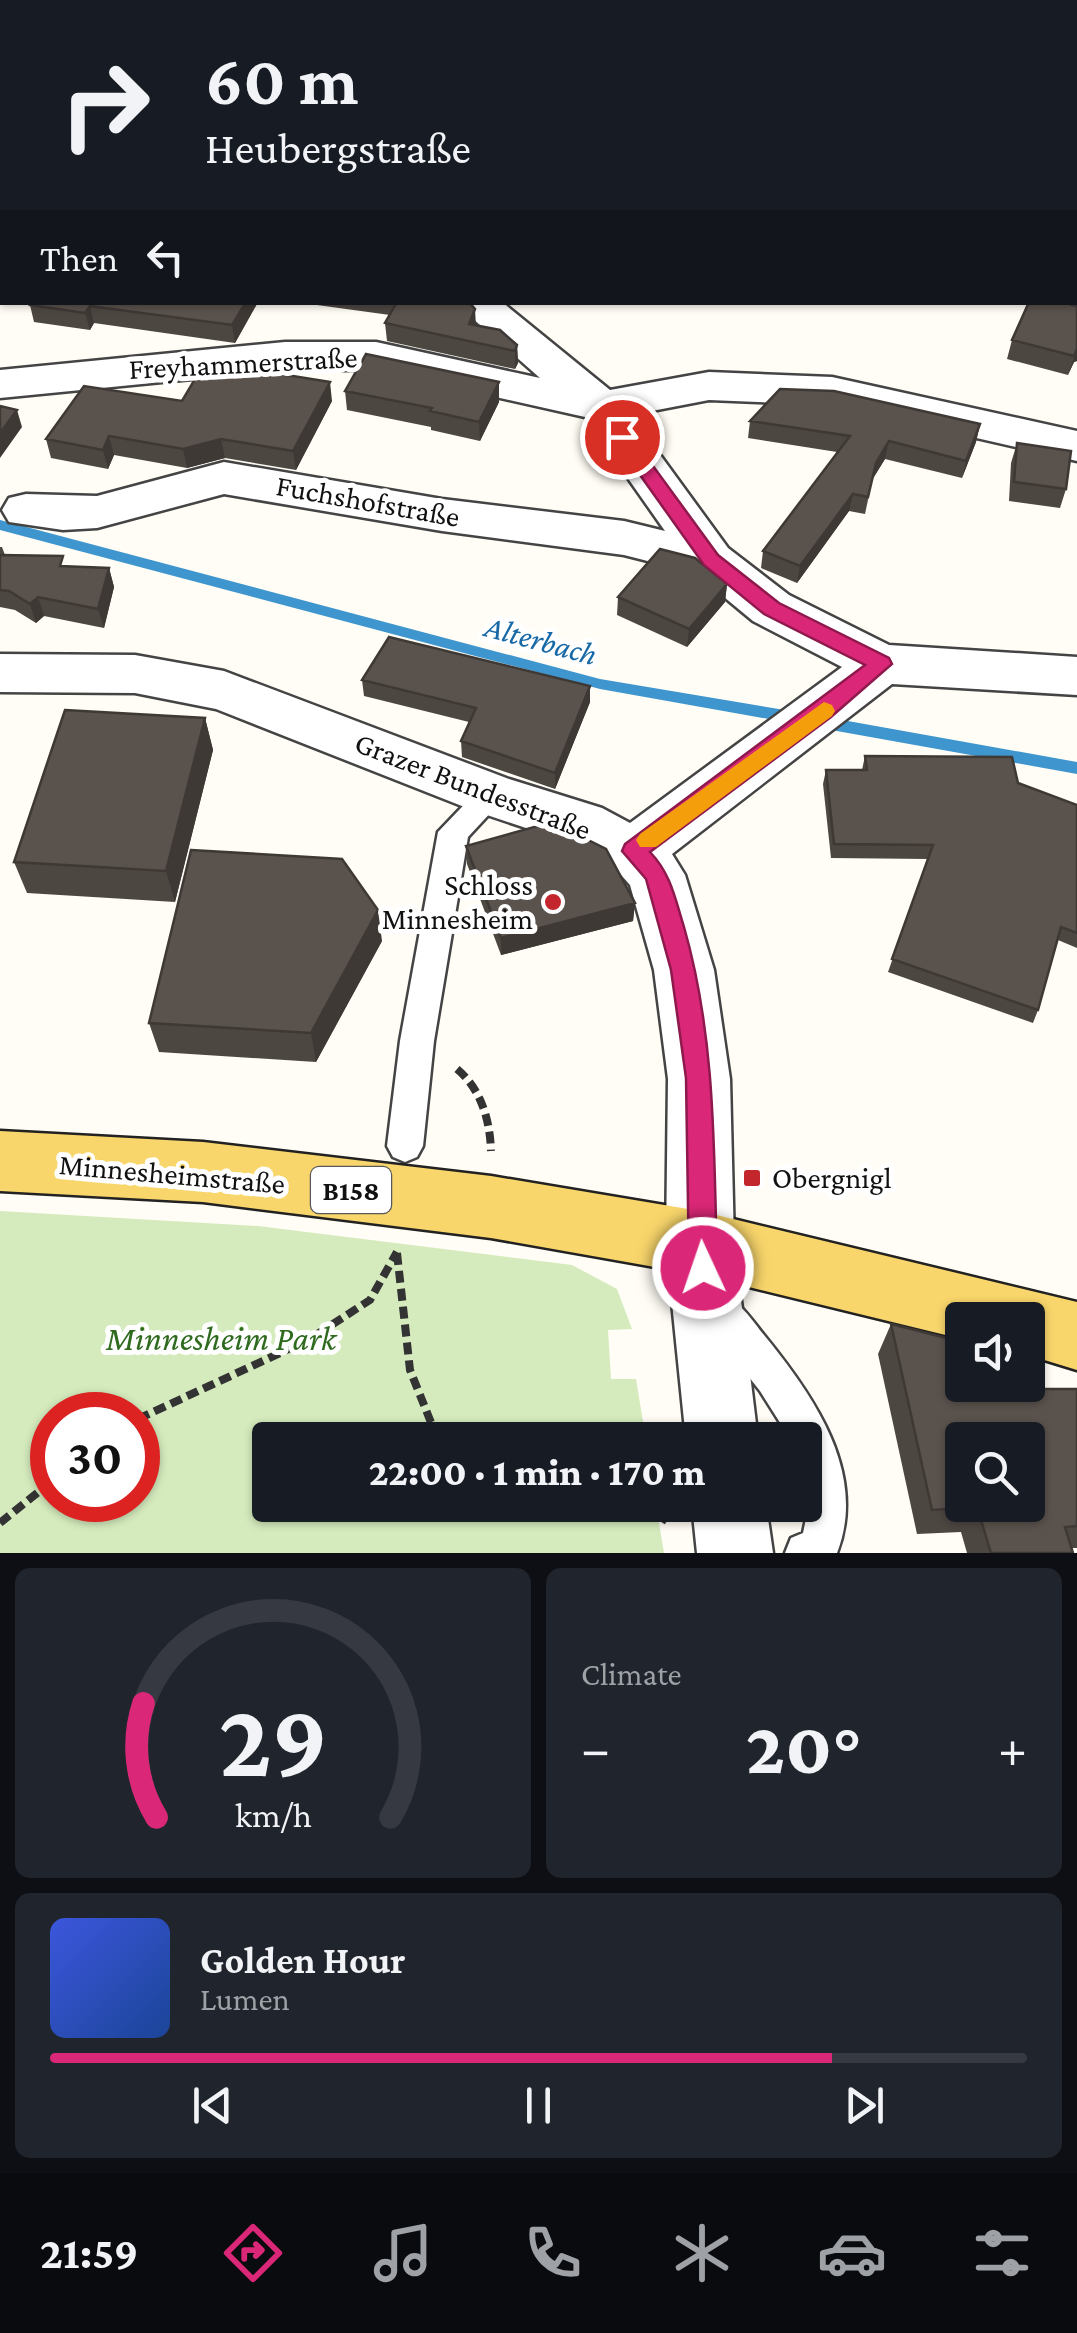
<!DOCTYPE html>
<meta charset="utf-8">
<style>
body{margin:0;font-family:"Crimson Pro",serif;background:#20242c;color:#f1f3f6;height:100vh;display:flex;flex-direction:column;font-size:38px;white-space:nowrap}
*{box-sizing:border-box;margin:0}
p{font-size:32px;color:#9ea1a6}
.icon{flex:none;width:55px;height:55px;fill:none;stroke:currentColor;stroke-width:2;stroke-linecap:round;stroke-linejoin:round}
.map{position:relative;height:1553px;overflow:hidden}
.drawer{display:flex;flex-direction:column;gap:15px;padding:15px;background:#0d0f14;flex:1}
.drawer>*{flex:none}
.hud{position:absolute;left:0px;top:0px;width:1078px;height:305px;box-shadow:0 2px 8px #0004;background:#171b24;color:#f1f3f6;overflow:hidden}
.buttons{position:absolute;left:945px;top:1302px;display:grid;gap:20px}
.buttons a{display:grid;place-items:center;width:100px;height:100px;border-radius:10px;background:#171b24;box-shadow:0 2px 8px #0004;font-size:50px}
.speed{position:absolute;left:30px;top:1392px;display:flex;gap:20px;font-size:50px;font-weight:700;text-align:center}
.speed>*{display:grid;place-content:center;width:130px;height:130px;border-radius:50%;background:#171b24;box-shadow:0 2px 8px #0004;line-height:1}
.speed .limit{border:15px solid #d22;background:#fff;color:#111}
.pin{position:absolute;display:grid;place-items:center;width:85px;height:85px;color:#fff;margin:-42px;border:5px solid #fff;border-radius:50%;box-shadow:0 2px 10px #0007}
.me{position:absolute;width:110px;margin:-55px;rotate:357deg;stroke-linejoin:round;filter:drop-shadow(0 0 8px #0008)}
.turn{display:flex;align-items:center;gap:35px;height:210px;padding:0 40px;font-size:45px}
.turn .icon{width:130px;height:130px;stroke-width:2.5}
.turn b{display:block;font-size:70px;line-height:85px}
.then{display:flex;align-items:center;height:95px;padding:0 40px;background:#0003;gap:20px;font-size:38px}
.big{font-size:75px;font-weight:800;line-height:1.1}
.drawer .tile{flex:1;display:flex;flex-direction:column;justify-content:center;gap:15px;min-width:0;padding:0 35px;border-radius:15px;background:#20242c}
.drawer .dial{align-items:center;gap:0}
.dial svg{height:260px;overflow:visible;fill:none;stroke:#363941;stroke-width:7;stroke-linecap:round;text-anchor:middle}
.dial text{fill:#f1f3f6;stroke:none}
.song{display:flex;align-items:center;gap:30px}
.cover{width:120px;height:120px;border-radius:15px;background:linear-gradient(135deg,hsl(230 70% 55%),hsl(220 70% 35%))}
.played{height:10px;border-radius:5px;background:linear-gradient(90deg,#db2777 80%,#363941 80%)}
.keys{display:flex;justify-content:space-around;direction:ltr}
.heat{display:flex;justify-content:space-between;align-items:center;font-size:55px;direction:ltr}
.drawer .tiles{flex:1;display:grid;gap:15px;grid-template-columns:1fr 1fr}
.tile:last-child{grid-column:span 2}
.trip{position:absolute;left:252px;top:1422px;width:570px;height:100px;border-radius:10px;background:#171b24;box-shadow:0 2px 8px #0004;font-weight:800;line-height:100px;text-align:center}
.tab-bar{display:flex;height:160px;justify-content:space-around;align-items:center;background:#090b0e;color:#9ea1a6}
.tab-bar .icon{width:70px;height:70px}
.tab-bar .on{color:#db2777}
.tab-bar b{font-size:45px;color:#f1f3f6}
.map>svg:first-child{display:block}
.green{fill:#d5ebbd;fill-rule:evenodd}
.lines{fill:none;stroke-linecap:round;stroke-linejoin:round}
.stream{fill:#3f96cf;fill-rule:evenodd}
.lane-casing{stroke:#444;stroke-width:5}
.street-casing{stroke:#444;stroke-width:5}
.primary-casing{stroke:#222;stroke-width:5}
.path{stroke:#333;stroke-width:8;stroke-dasharray:12 6;stroke-linecap:butt}
.lane{fill:#fff;fill-rule:evenodd}
.street{fill:#fff;fill-rule:evenodd}
.primary{fill:#f9d66b;fill-rule:evenodd}
.wall{fill:#4d4742}
.shaded-wall{fill:#3f3936}
.building{fill:#5a524d;stroke:#3f3936;stroke-width:2.5;fill-rule:evenodd}
.route{fill:#db2777;stroke:#8e194d;stroke-width:2.5}
.slow{fill:#f59e0b}
.poi-dot{fill:#c4262e;stroke:#fff;stroke-width:4}
.labels{text-anchor:middle;stroke-width:10;stroke-linejoin:round;paint-order:stroke}
.shield{fill:#fff;stroke:#585858;stroke-width:2.5}
.shield-label{font-size:28px;font-weight:bold;fill:#111}
.street-label{font-size:30px;fill:#111;stroke:#fff}
.poi-label{font-size:30px;fill:#111;stroke:#fff;text-anchor:end}
.water-label{font-size:32px;font-style:italic;fill:#1768a6;stroke:#fff}
.near-park-label{font-size:35px;font-style:italic;fill:#2f6b1f;stroke:#fff}
</style>
<div class="map">
<svg width="1077" height="1553" viewBox="0 0 1077 1553">
<rect width="100%" height="100%" fill="#fffdf5"/>
<!-- green -->
<path class="green" d="M0,0H1013L1018,2H2V17Z
M0,1211L258,1226L572,1265L617,1289L632,1329L608,1330L611,1379H636L646,1440H270V1505H656L664,1553H0ZM138,1415V1500H52V1415Z"/>
<g class="lines">
<!-- stream -->
<path class="stream" d="M0,520L600,679L797,712L804,718L797,724L600,689L0,530Z
M820,716L1077,762V774L820,728L813,722Z"/>
<!-- lane casing -->
<g class="lane-casing">
<path id="lane" d="M492,783L503,787L507,795L468,837L434,1041L423,1146L417,1157L405,1162L393,1157L387,1146L400,1041L438,832L481,787Z
M720,1293C740,1301 751,1319 764,1335C813,1395 868,1473 837,1553H785L791,1538L803,1533L808,1509L805,1440H791L760,1391L707,1324L701,1311L707,1298Z"/>
</g>
<!-- street casing -->
<g class="street-casing">
<path id="street" d="M1007,0H1044L1045,2H1008Z
M1075,15L1077,16V38L1075,37Z
M454,302H502L610,390L709,372L832,377L1077,431V461L832,405L709,400L631,415L728,548L789,595L889,645L1077,657V695L892,684L672,854L685,875L714,970L730,1079L734,1243L758,1440H686L666,1243L668,1079L654,970L630,885L614,867L562,840L472,810L216,709L135,693L0,692V654L135,655L224,671L509,779L602,808L630,823L842,667L753,621L695,573L624,555L442,531L224,494L97,528L63,530L9,522L2,510L9,498L26,494L97,496L224,462L442,499L624,521L665,531L585,417L376,370H285L0,398V370L285,342H376L540,378Z
M692,1505H766L773,1553H697Z"/>
</g>
<!-- primary casing -->
<g class="primary-casing">
<path id="primary" d="M0,1131L203,1142L491,1176L700,1211L1077,1302V1370L1028,1355V1320H962V1339L700,1275L491,1238L203,1202L0,1191Z"/>
</g>
<!-- path -->
<path class="path" d="M457,1069C481,1089 490,1120 491,1151
M397,1253L410,1370L438,1440
M138,1419L308,1340L370,1300L397,1252
M642,1505L667,1521
M0,1523L52,1481"/>
<!-- lane -->
<use href="#lane" class="lane"/>
<!-- street -->
<use href="#street" class="street"/>
<!-- primary -->
<use href="#primary" class="primary"/>
</g>
<!-- wall -->
<path class="wall" d="M258,302L235,343L94,323L90,330L34,322L30,305Z
M295,302H469L476,326L517,345L518,363L515,369L387,341L385,323L390,315Z
M1077,306V361L1074,362L1068,375L1007,359L1012,340Z
M345,391L499,402L480,441L431,430V427L347,410Z
M182,401H332L296,470L225,458L187,468L114,455L108,469L51,458L46,439Z
M750,421L980,424L976,442L962,478L885,459L872,480L865,514L849,511L797,583L761,568L763,551L837,452L748,438Z
M1017,443L1066,489L1060,508L1009,501L1011,463Z
M0,547H2L5,555L66,567L109,568L114,587L104,628L44,616L36,623L15,610L0,607Z
M727,584L725,602L687,647L617,615L618,597Z
M362,680L590,686V702L555,789L462,757L461,741L469,722L364,696Z
M205,718L213,750L175,902L27,893L14,862Z
M865,756L1018,783L1077,805V948L1058,940L1038,1010L1033,1023L888,972L928,859L831,858L823,784L826,770H862Z
M466,846L635,903L633,921L501,955L467,864Z
M382,941L316,1062L159,1052L149,1023Z
M891,1324L991,1389H1077V1548H1072L1073,1553H967L961,1532L917,1534L878,1354Z"/>
<!-- shaded-wall -->
<path class="shaded-wall" d="M1,202L2,208V230L0,236Z
M246,302H258L235,343L232,325Z
M90,306L94,323L90,330L85,313Z
M475,309L476,326L469,342V324Z
M517,345L518,363L515,369V351Z
M1077,349V361L1074,362L1068,375Z
M330,382L332,401L296,470L293,451Z
M499,382V402L480,441L479,422Z
M17,410L22,427L0,458V433Z
M980,424L976,442L962,478L966,461Z
M109,436L114,455L108,469L103,450Z
M221,439L225,458L187,468L183,449Z
M889,441L885,459L872,480L865,514L876,463Z
M853,494L849,511L797,583L800,566Z
M109,568L114,587L104,628L98,609Z
M727,584L725,602L687,647L689,629Z
M38,597L44,616L36,623L30,604Z
M590,686V702L555,789V773Z
M205,718L213,750L175,902L166,871Z
M635,903L633,921L501,955V938Z
M378,910L382,941L316,1062L311,1033Z"/>
<!-- building -->
<path class="building" d="M1,158H2V202L0,204Z
M31,302H246L232,325L90,306L85,313L30,305Z
M397,302H469L475,309L469,324L500,330L517,345L515,351L385,323Z
M1029,302H1062L1077,306V349L1074,356L1012,340Z
M366,354L499,382L479,422L430,411L432,408L345,391Z
M205,362L330,382L293,451L221,439L183,449L109,436L103,450L46,439L84,386L182,401Z
M780,389L834,391L980,424L966,461L889,441L876,463L868,497L853,494L800,566L763,551L850,436L750,421Z
M0,406L17,410L0,433Z
M1017,443L1071,451L1066,489L1014,482Z
M660,549L695,558L727,584L689,629L618,597Z
M0,555L63,556L60,566L109,568L98,609L38,597L30,604L9,591L0,590Z
M389,637L590,686L555,773L461,741L476,708L362,680Z
M65,710L205,718L166,871L14,862Z
M865,756L1012,757L1018,783L1077,805V933L1061,927L1038,1010L892,959L933,845L834,844L826,770H867Z
M552,822L606,849L635,903L501,938L466,846Z
M191,850L342,859L378,910L311,1033L149,1023Z
M891,1324L962,1342V1385H990L991,1389H1077V1526L1065,1527L1073,1553H991L977,1507L932,1510ZM962,1440H1028V1505H962Z"/>
<!-- route -->
<path class="route" d="M622,431L629,433L718,555L779,603L889,658L892,664L831,717L650,852C671,874 675,898 684,927C716,1038 714,1153 717,1268L713,1277L703,1281L693,1277L689,1268L686,1078L671,970L646,879L622,851L625,844L865,665L764,614L704,565L613,437Z"/>
<!-- slow -->
<path class="slow" d="M824,702L832,705L835,711L832,716L656,847H640L636,840L640,834Z"/>
<!-- markers -->
<g class="poi-dot">
<circle cx="553" cy="902" r="10"/>
<rect x="742" y="1168" width="20" height="20" rx="5"/>
</g>
<g class="labels">
<!-- shield labels -->
<rect class="shield" x="311" y="1167" width="80" height="46" rx="8"/>
<g class="shield-label">
<text x="351" y="1200">B158</text>
</g>
<!-- street labels -->
<g class="street-label">
<text transform="translate(243 363) rotate(-3)" y="10">Freyhammerstraße</text>
<text transform="translate(368 501) rotate(10)" y="10">Fuchshofstraße</text>
<text transform="translate(473 786) rotate(21)" y="10">Grazer Bundesstraße</text>
<text transform="translate(172 1174) rotate(5)" y="10">Minnesheimstraße</text>
</g>
<!-- poi labels -->
<g class="poi-label">
<text x="533" y="895">Schloss<tspan x="533" dy="34">Minnesheim</tspan></text>
<text x="772" y="1188" text-anchor="start">Obergnigl</text>
</g>
<!-- water labels -->
<g class="water-label">
<text transform="translate(541 640) rotate(15)" y="11">Alterbach</text>
</g>
<!-- near-park labels -->
<g class="near-park-label">
<text x="221" y="1350">Minnesheim Park</text>
</g>
</g>
</svg>
<div class="buttons">
<a><svg class="icon" aria-label="sound" viewBox="0 0 24 24"><path d="M4 9h4l5-4v14l-5-4H4zM17 9q2 3 0 6"/></svg></a>
<a><svg class="icon" aria-label="search" viewBox="0 0 24 24"><circle cx="10" cy="10" r="6"/><path d="M15 15l6 6"/></svg></a>
</div>
<div class="speed"><div class="limit">30</div></div>
<div class="pin" style="left:622px;top:437px;background:#d93025"><svg class="icon" aria-label="arrive" viewBox="0 0 24 24"><path d="M6 21V4h12l-3 4 3 4H6"/></svg></div>
<svg class="me" style="left:703px;top:1268px" viewBox="-20 -20 40 40"><circle r="17" fill="#db2777" stroke="#fff" stroke-width="3"/><path d="M0-11L8 9 0 5-8 9z" fill="#fff"/></svg>
<div class="trip">22:00 · 1 min · 170 m</div>
<div class="hud">
<div class="turn"><svg class="icon" aria-label="right" viewBox="0 0 24 24"><path d="M7 20v-9h11M14 6l5 5-5 5"/></svg><div><b>60 m</b>Heubergstraße</div></div>
<div class="then">Then<svg class="icon" aria-label="left" viewBox="0 0 24 24"><path d="M17 20v-9H6M10 6l-5 5 5 5"/></svg></div>
</div>
</div>
<section class="drawer">
<div class="tiles">
<div class="tile dial"><svg viewBox="0 0 100 80">
<path d="M14 69A42 42 0 1 1 86 69"/>
<path d="M14 69A42 42 0 0 1 10 34" stroke="#db2777"/>
<text x="50" y="56" font-size="32" font-weight="700">29</text>
<text x="50" y="72" font-size="11">km/h</text>
</svg></div>
<div class="tile"><p>Climate</p>
<div class="heat"><a>−</a><b class="big">20°</b><a>+</a></div>
</div>
<div class="tile">
<div class="song"><i class="cover"></i><div><b>Golden Hour</b><p>Lumen</p></div></div>
<div class="played"></div>
<div class="keys"><svg class="icon" aria-label="previous" viewBox="0 0 24 24"><path d="M18 5L8 12l10 7zM5 5v14"/></svg><svg class="icon" aria-label="pause" viewBox="0 0 24 24"><path d="M8 5v14M16 5v14"/></svg><svg class="icon" aria-label="next" viewBox="0 0 24 24"><path d="M6 5l10 7-10 7zM19 5v14"/></svg></div>
</div>
</div>
</section>
<nav class="tab-bar">
<b>21:59</b>
<svg class="icon on" aria-label="directions" viewBox="0 0 24 24"><path d="M12 3l9 9-9 9-9-9zM9 14v-3h6M13 9l2 2-2 2"/></svg>
<svg class="icon" aria-label="music" viewBox="0 0 24 24"><path d="M9 18V5l10-2v13"/><circle cx="6" cy="18" r="3"/><circle cx="16" cy="16" r="3"/></svg>
<svg class="icon" aria-label="phone" viewBox="0 0 24 24"><path d="M5 4h4l2 5-3 2q2 4 5 5l2-3 5 2v4C11 20 4 13 5 4z"/></svg>
<svg class="icon" aria-label="climate" viewBox="0 0 24 24"><path d="M12 3v18M4 7l16 10M4 17L20 7"/></svg>
<svg class="icon" aria-label="car" viewBox="0 0 24 24"><path d="M5 17H2v-5l4-1 3-4h7l3 4 3 1v5h-3M9 17h6M6 11h13"/><circle cx="7" cy="17" r="2"/><circle cx="17" cy="17" r="2"/></svg>
<svg class="icon" aria-label="filters" viewBox="0 0 24 24"><path d="M4 7h16M4 17h16"/><circle cx="9" cy="7" r="2"/><circle cx="15" cy="17" r="2"/></svg>
</nav>
